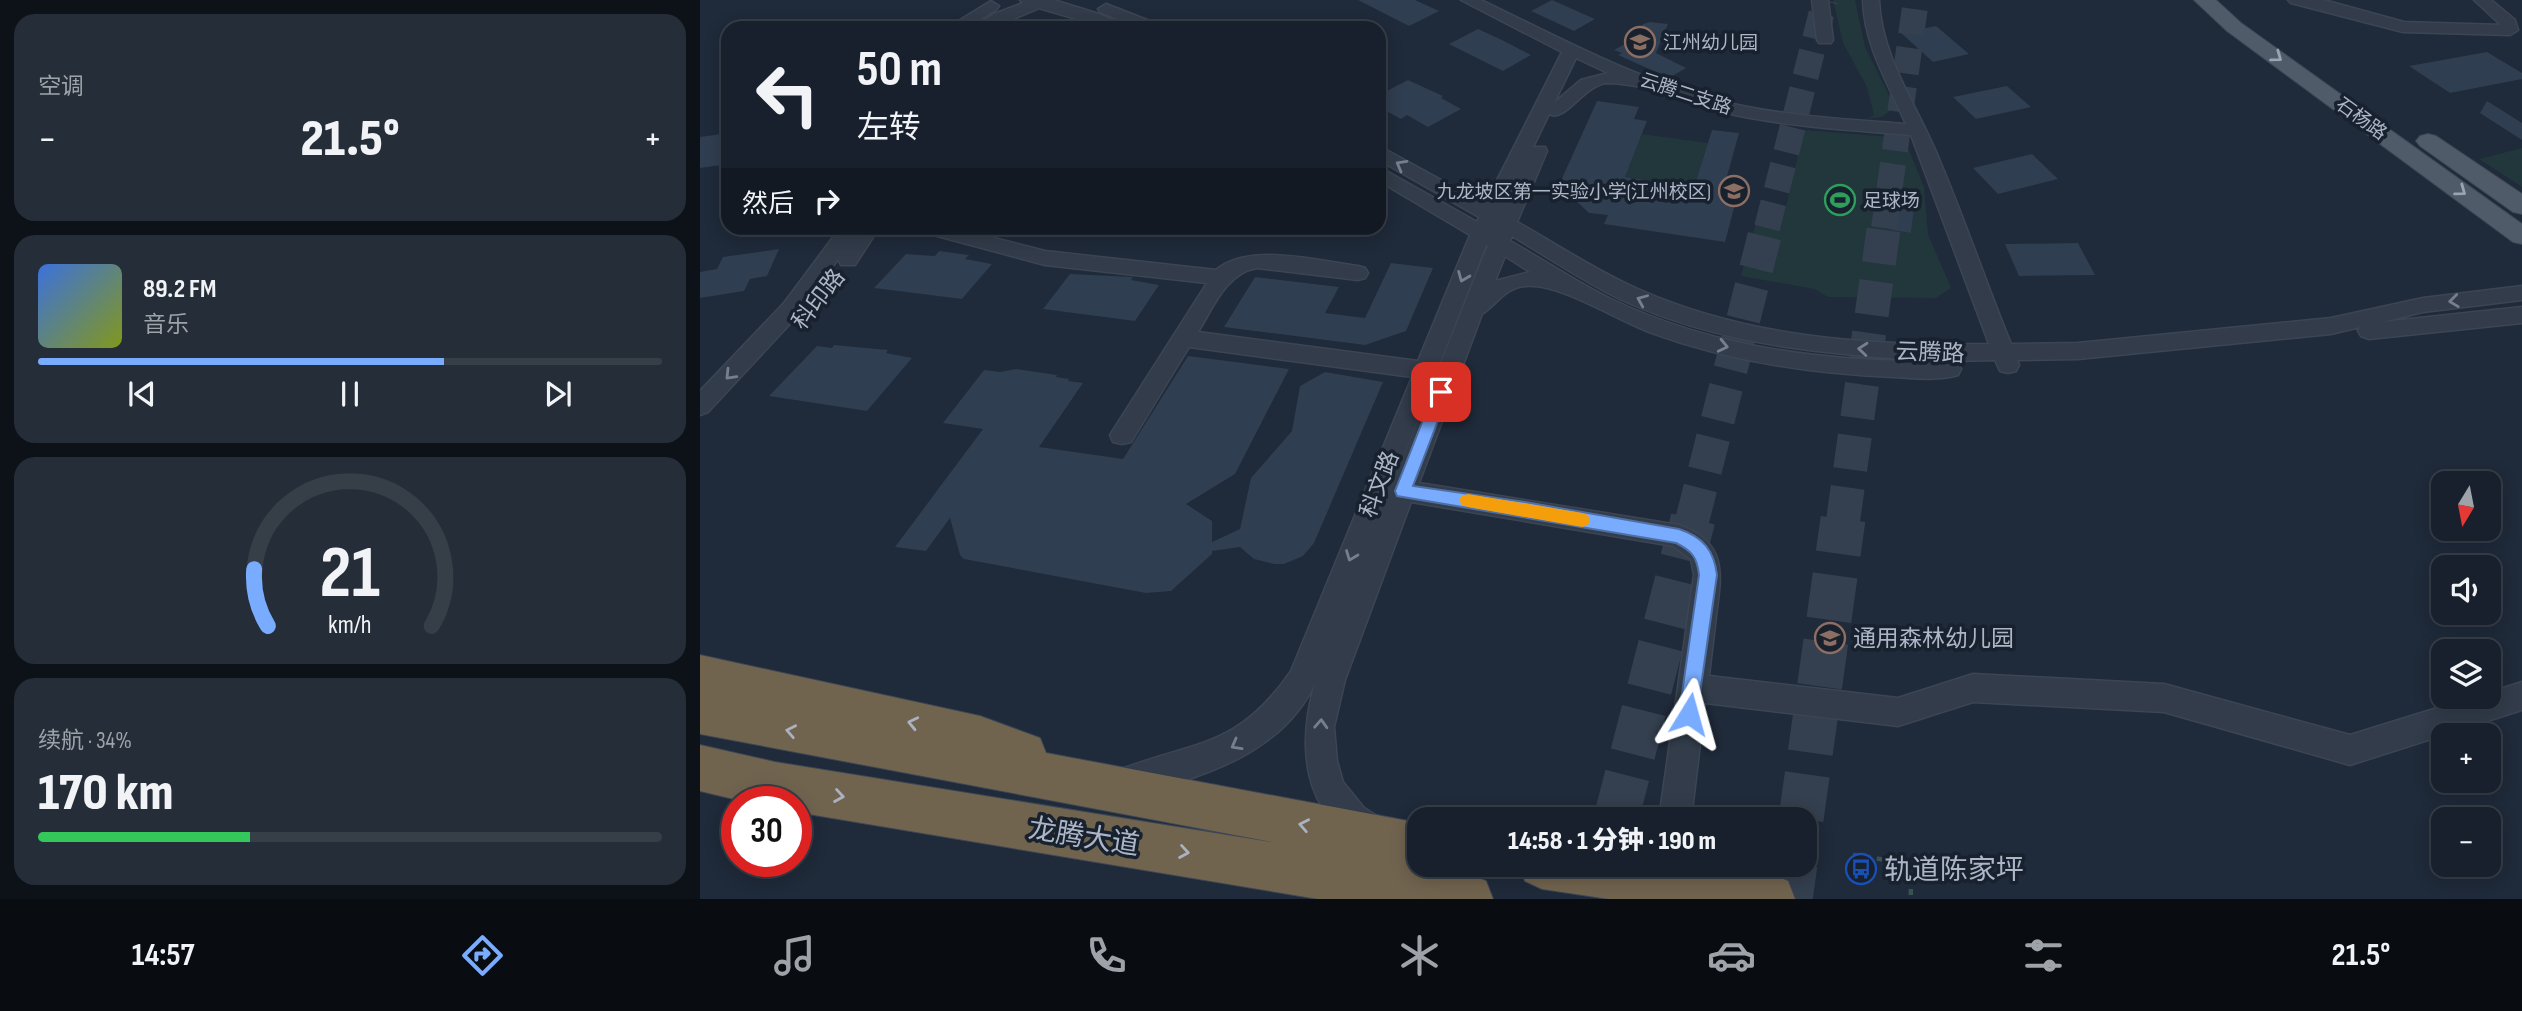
<!DOCTYPE html>
<html lang="zh">
<meta charset="utf-8">
<style>
body{margin:0;font-family:"Sofia Sans Condensed","Noto Sans SC",sans-serif;background:#242d38;color:#f1f3f6;height:100vh;display:flex;flex-direction:column;font-size:26px;white-space:nowrap}
*{box-sizing:border-box;margin:0}
p{font-size:23px;color:#9ea3a9}
.icon{flex:none;width:38px;height:38px;fill:none;stroke:currentColor;stroke-width:2;stroke-linecap:round;stroke-linejoin:round}
.map{position:relative;flex:1;overflow:hidden}
.details{display:flex;flex-direction:column;gap:14px;padding:14px;background:#0d1218;width:700px}
.details>*{flex:none}
.banner{position:absolute;left:21px;top:21px;width:665px;height:214px;border-radius:21px;box-shadow:0 4px 18px #0003,0 0 0 2px #363e48;background:#17202c;color:#f1f3f6;overflow:hidden}
.needle{width:46px;rotate:190deg}
.tools{position:absolute;left:1731px;top:471px;display:grid;gap:14px}
.tools a{display:grid;place-items:center;width:70px;height:70px;border-radius:14px;background:#17202c;box-shadow:0 4px 18px #0003,0 0 0 2px #363e48;font-size:35px}
.speed{position:absolute;left:21px;top:786px;display:flex;gap:14px;font-size:35px;font-weight:700;text-align:center}
.speed>*{display:grid;place-content:center;width:91px;height:91px;border-radius:50%;background:#17202c;box-shadow:0 4px 18px #0003,0 0 0 2px #363e48;line-height:1}
.speed .limit{border:10px solid #d22;background:#fff;color:#111}
.pin{position:absolute;display:grid;place-items:center;width:60px;height:60px;color:#fff;margin:-30px;border-radius:14px;box-shadow:0 4px 10px #0006}
.me{position:absolute;width:77px;margin:-38px;rotate:8deg;stroke-linejoin:round;filter:drop-shadow(0 0 5px #0008)}
.turn{display:flex;align-items:center;gap:24px;height:147px;padding:0 21px;font-size:32px}
.turn .icon{width:91px;height:91px;stroke-width:2.5}
.turn b{display:block;font-size:49px;line-height:60px}
.then{display:flex;align-items:center;height:66px;padding:0 21px;background:#0003;gap:14px;font-size:26px}
.big{font-size:52px;font-weight:800;line-height:1.1}
.details .card{flex:1;display:flex;flex-direction:column;justify-content:center;gap:10px;min-width:0;padding:0 24px;border-radius:21px;background:#242d38}
.details .dial{align-items:center;gap:0}
.dial svg{height:182px;overflow:visible;fill:none;stroke:#363e48;stroke-width:7;stroke-linecap:round;text-anchor:middle}
.dial text{fill:#f1f3f6;stroke:none}
.song{display:flex;align-items:center;gap:21px}
.cover{width:84px;height:84px;border-radius:10px;background:linear-gradient(135deg,hsl(220 70% 55%),hsl(70 70% 35%))}
.played{height:7px;border-radius:4px;background:linear-gradient(90deg,#79acff 65%,#363e48 65%)}
.keys{display:flex;justify-content:space-around;direction:ltr}
.heat{display:flex;justify-content:space-between;align-items:center;font-size:38px;direction:ltr}
.charge{height:10px;border-radius:5px;background:linear-gradient(90deg,#34c759 34%,#363e48 0)}
.trip{position:absolute;left:707px;top:807px;width:410px;height:70px;border-radius:21px;background:#17202c;box-shadow:0 4px 18px #0003,0 0 0 2px #363e48;font-weight:800;line-height:70px;text-align:center}
.dock{display:flex;height:112px;justify-content:space-around;align-items:center;background:#090d12;color:#9ea3a9}
.dock .icon{width:49px;height:49px}
.dock .active{color:#79acff}
.dock b{font-size:32px;color:#f1f3f6}
main{display:flex;flex:1;min-height:0}
.map>svg:first-child{display:block}
.green{fill:#21373b;fill-rule:evenodd}
.building{fill:#303e51}
.lines{fill:none;stroke-linecap:round;stroke-linejoin:round}
.highway-tunnel-far2{stroke:#343f4f;stroke-width:26;stroke-dasharray:26 13;stroke-linecap:butt}
.highway-tunnel-far1{stroke:#343f4f;stroke-width:34;stroke-dasharray:34 18;stroke-linecap:butt}
.highway-tunnel{stroke:#343f4f;stroke-width:45;stroke-dasharray:45 22;stroke-linecap:butt}
.minor-casing{stroke:#3c4553;stroke-width:3}
.major-casing{stroke:#3c4553;stroke-width:2}
.highway-casing{stroke:#3d4654;stroke-width:2}
.path{stroke:#395153;stroke-width:4.5;stroke-dasharray:6 6;stroke-linecap:butt}
.minor{fill:#323c4a;fill-rule:evenodd}
.major{fill:#505b6a;fill-rule:evenodd}
.highway{fill:#71644f;fill-rule:evenodd}
.oneway{stroke:#9aa4b4}
.oneway2{stroke:#767f8f}
.oneway3{stroke:#aab2c1}
.route{fill:#79acff;stroke:#4f70a6;stroke-width:2}
.slow{fill:#f59e0b}
.labels{text-anchor:middle;stroke-width:7;stroke-linejoin:round;paint-order:stroke}
.far-poi-label{font-size:19px;fill:#adb6c7;stroke:#18212e;text-anchor:start}
.far-street-label{font-size:19px;fill:#adb6c7;stroke:#18212e}
.street-label{font-size:23px;fill:#adb6c7;stroke:#18212e}
.poi-label{font-size:23px;fill:#adb6c7;stroke:#18212e;text-anchor:start}
.near-street-label{font-size:28px;fill:#adb6c7;stroke:#18212e}
.near-poi-label{font-size:28px;fill:#adb6c7;stroke:#18212e;text-anchor:start}
</style>
<main>
<section class="details">
<div class="card"><p>空调</p>
<div class="heat"><a>−</a><b class="big">21.5°</b><a>+</a></div>
</div>
<div class="card">
<div class="song"><i class="cover"></i><div><b>89.2 FM</b><p>音乐</p></div></div>
<div class="played"></div>
<div class="keys"><svg class="icon" aria-label="previous" viewBox="0 0 24 24"><path d="M18 5L8 12l10 7zM5 5v14"/></svg><svg class="icon" aria-label="pause" viewBox="0 0 24 24"><path d="M8 5v14M16 5v14"/></svg><svg class="icon" aria-label="next" viewBox="0 0 24 24"><path d="M6 5l10 7-10 7zM19 5v14"/></svg></div>
</div>
<div class="card dial"><svg viewBox="0 0 100 80">
<path d="M14 69A42 42 0 1 1 86 69"/>
<path d="M14 69A42 42 0 0 1 8 44" stroke="#79acff"/>
<text x="50" y="56" font-size="32" font-weight="700">21</text>
<text x="50" y="72" font-size="11">km/h</text>
</svg></div>
<div class="card"><p>续航 · 34%</p><b class="big">170 km</b><div class="charge"></div></div>
</section>
<div class="map">
<svg width="1822" height="899" viewBox="0 0 1822 899">
<rect width="100%" height="100%" fill="#1f2a3a"/>
<!-- green -->
<path class="green" d="M1133,0H1155L1165,47L1195,107L1182,117L1167,119L1174,115L1167,87L1143,43Z
M1104,130L1191,137L1207,145L1224,187L1228,234L1251,288L1236,298L1128,297L1114,289L1041,276L1060,208L1085,211ZM1196,189L1216,192L1211,233L1191,230Z
M942,134L1008,143L994,187L925,177Z
M1822,148V187L1779,159Z"/>
<!-- building -->
<path class="building" d="M658,0H715L739,11L709,26Z
M852,0L895,19L874,31L831,11Z
M950,22L968,24L956,53L986,68L969,78L918,55L922,53L914,50L936,38L943,24Z
M1236,26L1269,54L1233,62L1201,33Z
M778,29L802,40L831,55L803,71L749,44Z
M1787,52L1822,73V79L1750,93L1709,66Z
M708,80L743,96L741,98L761,109L728,127L707,115L701,119L679,107V95Z
M1307,86L1331,107L1276,119L1253,97Z
M897,101L939,107L934,119L947,121L925,177L994,187L1012,130L1039,133L1023,191L1038,193L1025,242L904,224L908,215L889,213L859,185Z
M1787,101L1822,123V140L1780,113Z
M28,133V164L0,168V137Z
M1332,154L1358,179L1298,194L1273,168Z
M1196,189L1216,192L1211,233L1191,230Z
M1378,243L1395,275L1319,276L1305,244Z
M79,249L67,276L50,279L44,291L0,298V272L17,269L23,257Z
M239,251L269,255L265,259L292,264L262,299L174,288L206,254L235,256Z
M691,263L733,268L706,331L665,345L524,327L555,277L639,287L625,313L665,318Z
M370,274L433,277L431,280L459,285L435,321L343,309Z
M134,345L188,350L186,353L212,358L167,411L69,396L117,346L132,348Z
M488,356L589,369L535,474L486,504L512,521V542L540,529L551,478L592,431L600,386L625,372L683,382L614,543L603,556L584,564H574L554,559L540,547L512,551V554L471,591L446,593L264,559L260,555L250,518L226,551L195,547L283,429L243,423L284,370L300,372L316,369L357,375L356,377L369,379L368,381L383,383L339,447L423,459Z"/>
<g class="lines">
<!-- highway-tunnel-far2 -->
<path class="highway-tunnel-far2" d="M1067,228L1125,0
M1184,228L1216,0"/>
<!-- highway-tunnel-far1 -->
<path class="highway-tunnel-far1" d="M992,521L1067,226
M1143,521L1184,226"/>
<!-- highway-tunnel -->
<path class="highway-tunnel" d="M916,819L993,519
M1101,819L1143,519
M1090,899L1095,864"/>
<!-- minor casing -->
<g class="minor-casing">
<path id="minor" d="M320,0H354L399,14L429,28H407L339,8L292,28H272L294,14L323,3Z
M761,0H781C858,37 933,78 1016,100C1078,116 1143,119 1206,124C1188,83 1164,45 1163,0H1179C1181,57 1218,107 1239,159C1265,220 1286,283 1311,344L1378,343L1631,318L1723,298L1822,286V300L1723,312L1682,322L1822,307V323L1669,339L1661,336L1658,331L1660,327L1631,334L1378,359L1317,360L1319,365L1316,371L1308,373L1300,371L1295,360L1251,361L1258,363L1261,369L1258,375C1239,381 1215,378 1194,377C1111,374 1028,361 949,332C915,319 859,283 826,286C806,287 797,304 782,314L719,483L979,525C1027,542 1022,573 1016,616C1014,636 1011,656 1009,676L1198,698L1273,674L1464,684L1650,735L1776,696H1788V693L1822,682V710L1650,765L1464,712L1273,702L1198,726L1005,703L991,819H959L994,575L991,559L973,546L711,502L645,680L634,727L637,761L643,782L664,808L677,816L682,827L677,838L666,843C600,816 598,742 615,683C581,757 496,778 425,798L414,794L409,783L414,772C493,740 536,751 591,671L712,377L489,347L431,442L422,444L413,442L410,435L507,283L345,265L226,233L223,228H255L345,251L516,270C549,242 618,261 658,266L665,268L668,273L665,278L658,280L557,268C526,273 513,308 498,332L718,361L770,235L679,181V167L777,222L779,217L679,160V146L785,204L862,52ZM876,58L908,73L881,80L854,103ZM906,83C950,83 992,106 1035,115C1093,127 1152,130 1211,135L1289,344C1170,346 1048,338 938,289C896,271 857,244 817,222L847,151L845,147H833L849,114C865,123 882,87 906,83ZM812,236C848,257 884,282 922,300C1023,346 1125,354 1234,361C1124,362 1011,347 911,299C876,282 844,260 810,241ZM786,245H788L676,526ZM805,256L830,272L795,281Z
M1112,0H1128L1133,40L1131,43H1119L1117,40Z
M1588,0H1624L1704,22L1801,25L1774,0H1791L1815,20L1818,30L1810,35L1703,32L1591,3Z
M291,1L299,6L297,9L266,28H247Z
M406,4L460,25L462,28H440L400,12L398,9Z
M140,228H179L155,265H141L138,259L100,313L8,412L0,415V391L84,303Z"/>
</g>
<!-- major casing -->
<g class="major-casing">
<path id="major" d="M1494,0H1516L1541,23L1822,224V244L1813,242L1527,31Z
M1728,134L1736,136L1822,194V214L1813,212L1720,146L1716,141L1720,136Z"/>
</g>
<!-- highway casing -->
<g class="highway-casing">
<path id="highway" d="M0,655L280,716L340,738L346,753L719,823V864H736L728,867L768,874L786,881L793,899H618L96,812V802H46L0,791V745L75,762L577,843L0,734Z
M818,864H1008L1070,874L1088,881L1095,899H909L842,889L825,881Z"/>
</g>
<!-- path -->
<path class="path" d="M1153,855L1300,877
M1210,865L1211,899"/>
<!-- minor -->
<use href="#minor" class="minor"/>
<!-- major -->
<use href="#major" class="major"/>
<!-- highway -->
<use href="#highway" class="highway"/>
</g>
<!-- one-way arrows -->
<defs><path id="oneway-chevron" d="M-2-3.5L2.5 0L-2 3.5" fill="none" stroke-width="1.6" stroke-linecap="round" stroke-linejoin="round" transform="scale(1.75)"/></defs>
<g class="oneway">
<use href="#oneway-chevron" transform="translate(1577 57) rotate(36)"/>
<use href="#oneway-chevron" transform="translate(1761 191) rotate(36)"/>
</g>
<g class="oneway2">
<use href="#oneway-chevron" transform="translate(701 165) rotate(-151)"/>
<use href="#oneway-chevron" transform="translate(763 277) rotate(112)"/>
<use href="#oneway-chevron" transform="translate(942 300) rotate(-157)"/>
<use href="#oneway-chevron" transform="translate(1754 301) rotate(173)"/>
<use href="#oneway-chevron" transform="translate(1023 346) rotate(13)"/>
<use href="#oneway-chevron" transform="translate(1163 349) rotate(-175)"/>
<use href="#oneway-chevron" transform="translate(30 375) rotate(134)"/>
<use href="#oneway-chevron" transform="translate(651 556) rotate(111)"/>
<use href="#oneway-chevron" transform="translate(621 724) rotate(-87)"/>
<use href="#oneway-chevron" transform="translate(536 745) rotate(151)"/>
</g>
<g class="oneway3">
<use href="#oneway-chevron" transform="translate(213 723) rotate(-167)"/>
<use href="#oneway-chevron" transform="translate(91 731) rotate(-169)"/>
<use href="#oneway-chevron" transform="translate(139 796) rotate(9)"/>
<use href="#oneway-chevron" transform="translate(604 825) rotate(-169)"/>
<use href="#oneway-chevron" transform="translate(484 852) rotate(9)"/>
</g>
<!-- route -->
<path class="route" d="M741,386L749,392L713,486L825,502L979,529C1003,537 1014,550 1017,575L996,721L989,723L982,721L979,714L999,575C997,557 992,551 976,543L697,496L695,491L734,392Z"/>
<!-- slow -->
<path class="slow" d="M768,494L882,513L888,515L890,520L888,525L882,527L768,507L762,505L759,500L762,496Z"/>
<!-- icons -->
<defs>
<g id="school-ring" transform="scale(1.575)"><circle r="9.5" fill="#18212e" stroke="#8d6e63" stroke-width="1.5"/><path d="M0-5L7-2L0 1L-7-2ZM-4 1L0 2.5L4 1V4Q0 6-4 4Z" fill="#8d6e63"/></g>
<g id="stadium-ring" transform="scale(1.575)"><circle r="9.5" fill="#18212e" stroke="#2e9e5b" stroke-width="1.5"/><path d="M0-5a6.5 5 0 1 0 0 10a6.5 5 0 1 0 0-10ZM-3.5-1.8h7v3.6h-7Z" fill="#2e9e5b"/></g>
<g id="bus-ring" transform="scale(1.575)"><circle r="9.5" fill="#18212e" stroke="#1a4fb4" stroke-width="1.5"/><path d="M-5-6H5V4H4V6H2V4H-2V6H-4V4H-5ZM-3.5-4V0h7V-4ZM-3.5 1.2v1.5H-2V1.2ZM2 1.2v1.5H3.5V1.2Z" fill="#1a4fb4"/></g>
</defs>
<g fill-rule="evenodd">
<use href="#school-ring" x="940" y="42"/>
<use href="#school-ring" x="1034" y="191"/>
<use href="#stadium-ring" x="1140" y="200"/>
<use href="#school-ring" x="1130" y="638"/>
<use href="#bus-ring" x="1161" y="869"/>
</g>
<g class="labels">
<!-- far-poi labels -->
<g class="far-poi-label">
<text x="963" y="49">江州幼儿园</text>
<text x="1011" y="198" text-anchor="end">九龙坡区第一实验小学(江州校区)</text>
<text x="1163" y="207">足球场</text>
</g>
<!-- far-street labels -->
<g class="far-street-label">
<text transform="translate(986 93) rotate(18)" y="7">云腾二支路</text>
<text transform="translate(1662 118) rotate(36)" y="7">石杨路</text>
</g>
<!-- street labels -->
<g class="street-label">
<text transform="translate(118 299) rotate(-52)" y="8">科印路</text>
<text transform="translate(1230 352) rotate(2)" y="8">云腾路</text>
<text transform="translate(679 484) rotate(-69)" y="8">科文路</text>
</g>
<!-- poi labels -->
<g class="poi-label">
<text x="1153" y="646">通用森林幼儿园</text>
</g>
<!-- near-street labels -->
<g class="near-street-label">
<text transform="translate(384 836) rotate(9)" y="10">龙腾大道</text>
</g>
<!-- near-poi labels -->
<g class="near-poi-label">
<text x="1184" y="879">轨道陈家坪</text>
</g>
</g>
</svg>
<div class="tools">
<a><svg class="needle" viewBox="-14 -14 28 28"><path d="M0-13l5 13h-10z" fill="#e53935"/><path d="M0 13l5-13h-10z" fill="#9ea3a9"/></svg></a>
<a><svg class="icon" aria-label="sound" viewBox="0 0 24 24"><path d="M4 9h4l5-4v14l-5-4H4zM17 9q2 3 0 6"/></svg></a>
<a><svg class="icon" aria-label="layers" viewBox="0 0 24 24"><path d="M12 4l9 5-9 5-9-5zM3 14l9 5 9-5"/></svg></a>
<a>+</a>
<a>−</a>
</div>
<div class="speed"><div class="limit">30</div></div>
<div class="pin" style="left:741px;top:392px;background:#d93025"><svg class="icon" aria-label="arrive" viewBox="0 0 24 24"><path d="M6 21V4h12l-3 4 3 4H6"/></svg></div>
<svg class="me" style="left:989px;top:714px" viewBox="-20 -20 40 40"><path d="M0-17L14 15 0 8-14 15z" fill="#79acff" stroke="#fff" stroke-width="4"/></svg>
<div class="trip">14:58 · 1 分钟 · 190 m</div>
<div class="banner">
<div class="turn"><svg class="icon" aria-label="left" viewBox="0 0 24 24"><path d="M17 20v-9H6M10 6l-5 5 5 5"/></svg><div><b>50 m</b>左转</div></div>
<div class="then">然后<svg class="icon" aria-label="right" viewBox="0 0 24 24"><path d="M7 20v-9h11M14 6l5 5-5 5"/></svg></div>
</div>
</div>
</main>
<nav class="dock">
<b>14:57</b>
<svg class="icon active" aria-label="directions" viewBox="0 0 24 24"><path d="M12 3l9 9-9 9-9-9zM9 14v-3h6M13 9l2 2-2 2"/></svg>
<svg class="icon" aria-label="music" viewBox="0 0 24 24"><path d="M9 18V5l10-2v13"/><circle cx="6" cy="18" r="3"/><circle cx="16" cy="16" r="3"/></svg>
<svg class="icon" aria-label="phone" viewBox="0 0 24 24"><path d="M5 4h4l2 5-3 2q2 4 5 5l2-3 5 2v4C11 20 4 13 5 4z"/></svg>
<svg class="icon" aria-label="climate" viewBox="0 0 24 24"><path d="M12 3v18M4 7l16 10M4 17L20 7"/></svg>
<svg class="icon" aria-label="car" viewBox="0 0 24 24"><path d="M5 17H2v-5l4-1 3-4h7l3 4 3 1v5h-3M9 17h6M6 11h13"/><circle cx="7" cy="17" r="2"/><circle cx="17" cy="17" r="2"/></svg>
<svg class="icon" aria-label="filters" viewBox="0 0 24 24"><path d="M4 7h16M4 17h16"/><circle cx="9" cy="7" r="2"/><circle cx="15" cy="17" r="2"/></svg>
<b>21.5°</b>
</nav>
